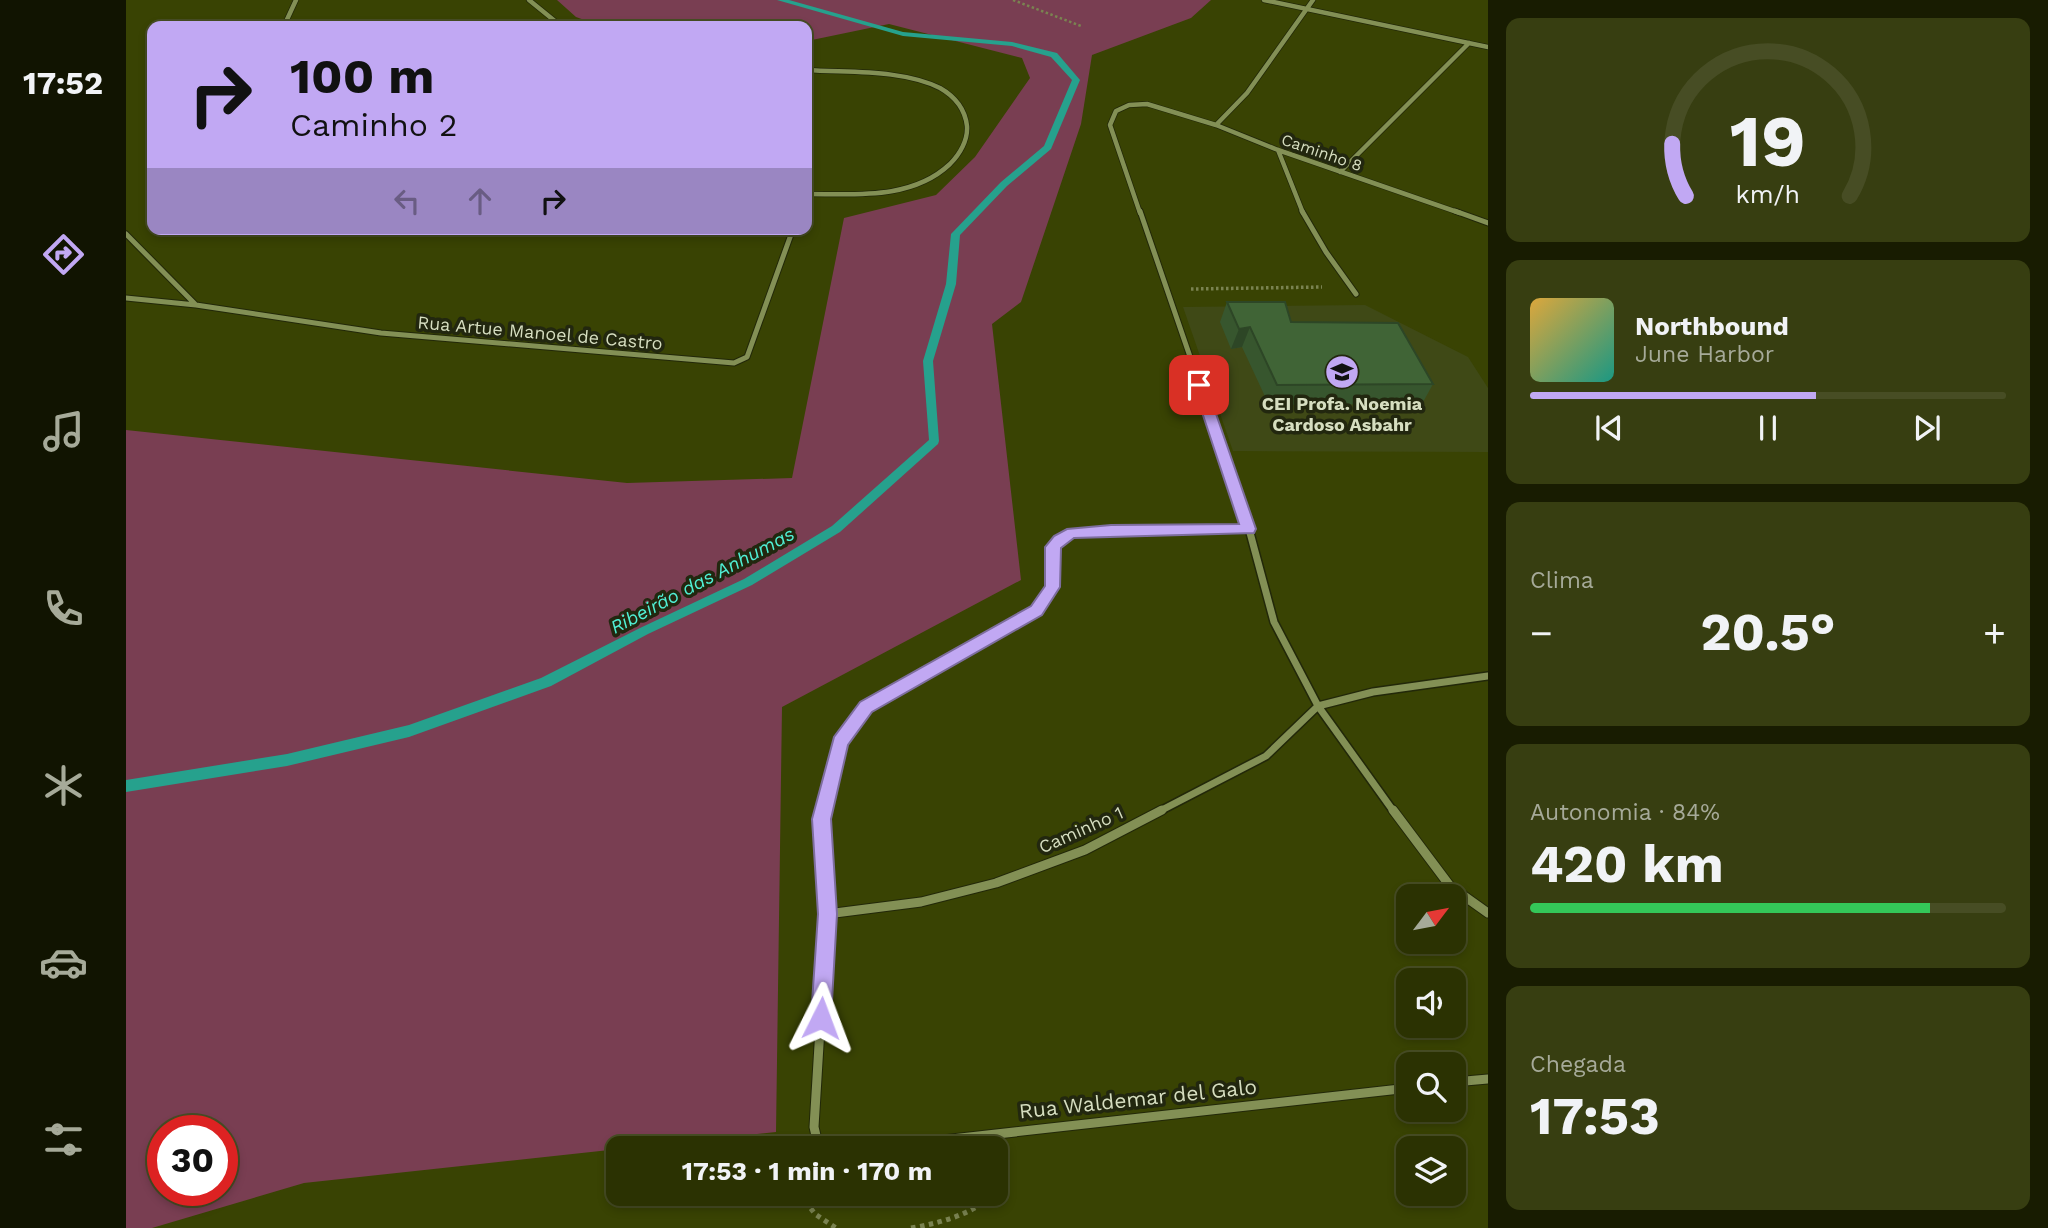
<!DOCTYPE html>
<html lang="pt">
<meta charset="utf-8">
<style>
body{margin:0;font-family:"Work Sans",sans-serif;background:#373e11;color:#f1f3f6;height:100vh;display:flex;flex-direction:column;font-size:26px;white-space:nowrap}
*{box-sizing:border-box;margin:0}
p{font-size:23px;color:#a6aa99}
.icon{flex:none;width:38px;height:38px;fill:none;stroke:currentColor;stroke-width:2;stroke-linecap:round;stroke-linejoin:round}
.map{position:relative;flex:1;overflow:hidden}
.side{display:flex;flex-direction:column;gap:18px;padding:18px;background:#181c01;width:560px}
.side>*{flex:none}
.guide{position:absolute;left:21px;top:21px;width:665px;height:214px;border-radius:14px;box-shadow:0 4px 10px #0003,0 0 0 2px #474d24;background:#c1a8f3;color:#111;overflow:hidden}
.needle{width:46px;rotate:58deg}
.controls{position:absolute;left:1270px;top:884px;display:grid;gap:14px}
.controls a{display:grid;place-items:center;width:70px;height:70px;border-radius:14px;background:#2b3202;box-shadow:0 4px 10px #0003,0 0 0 2px #474d24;font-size:35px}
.speed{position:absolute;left:21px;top:1115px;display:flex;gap:14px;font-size:35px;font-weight:700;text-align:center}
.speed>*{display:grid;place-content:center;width:91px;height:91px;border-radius:50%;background:#2b3202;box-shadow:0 4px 10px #0003,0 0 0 2px #474d24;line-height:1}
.speed .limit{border:10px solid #d22;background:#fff;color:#111}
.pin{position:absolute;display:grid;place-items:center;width:60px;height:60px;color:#fff;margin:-30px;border-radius:14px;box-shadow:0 4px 10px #0006}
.me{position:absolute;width:77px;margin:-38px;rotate:3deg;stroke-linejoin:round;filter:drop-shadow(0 0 5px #0008)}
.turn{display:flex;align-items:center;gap:24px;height:147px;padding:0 28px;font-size:32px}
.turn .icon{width:91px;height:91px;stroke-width:2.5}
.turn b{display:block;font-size:49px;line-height:60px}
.lanes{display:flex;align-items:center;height:66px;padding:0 28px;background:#0003;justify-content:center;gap:35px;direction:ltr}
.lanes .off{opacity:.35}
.big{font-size:52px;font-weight:700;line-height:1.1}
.side .widget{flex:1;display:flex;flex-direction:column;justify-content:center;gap:10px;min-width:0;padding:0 24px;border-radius:14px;background:#373e11}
.side .dial{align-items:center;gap:0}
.dial svg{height:182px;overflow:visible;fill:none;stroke:#474d24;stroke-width:7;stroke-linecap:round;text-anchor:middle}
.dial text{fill:#f1f3f6;stroke:none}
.song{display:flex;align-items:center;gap:21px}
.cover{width:84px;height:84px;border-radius:10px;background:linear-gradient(135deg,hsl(40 70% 55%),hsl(170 70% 35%))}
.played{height:7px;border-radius:4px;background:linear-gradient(90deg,#c1a8f3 60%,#474d24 60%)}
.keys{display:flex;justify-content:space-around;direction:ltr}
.heat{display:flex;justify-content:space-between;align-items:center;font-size:38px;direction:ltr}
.charge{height:10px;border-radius:5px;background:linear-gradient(90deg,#34c759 84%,#474d24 0)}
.trip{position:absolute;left:480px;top:1136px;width:402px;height:70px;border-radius:14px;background:#2b3202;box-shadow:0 4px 10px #0003,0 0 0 2px #474d24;font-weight:700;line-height:70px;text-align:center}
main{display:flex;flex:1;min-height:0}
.tabs{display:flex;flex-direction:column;width:126px;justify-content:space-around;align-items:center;background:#111401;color:#a6aa99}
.tabs .icon{width:49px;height:49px}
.tabs .current{color:#c1a8f3}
.tabs b{font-size:32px;color:#f1f3f6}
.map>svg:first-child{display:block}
.built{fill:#3f4916}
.green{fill:#793e52;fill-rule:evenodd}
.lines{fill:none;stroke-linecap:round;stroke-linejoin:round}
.stream{fill:#26a18d;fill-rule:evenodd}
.street-far3-casing{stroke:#222809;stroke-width:6}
.street-far2-casing{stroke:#222809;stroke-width:7}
.street-far1-casing{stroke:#222809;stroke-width:10}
.street-casing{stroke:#222809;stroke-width:11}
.path-far2{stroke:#7a8351;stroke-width:2.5;stroke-dasharray:2.5 2.5;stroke-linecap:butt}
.path-far1{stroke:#7a8351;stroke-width:3.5;stroke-dasharray:2.5 2.5;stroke-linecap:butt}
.path{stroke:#7a8351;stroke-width:5;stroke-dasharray:4.5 4.5;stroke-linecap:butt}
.street-far3{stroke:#839055;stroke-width:4.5}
.street-far2{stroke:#839055;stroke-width:5}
.street-far1{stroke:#839055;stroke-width:7}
.street{stroke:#839055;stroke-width:9}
.wall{fill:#37562e}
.shaded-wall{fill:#2d4626}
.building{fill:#406436;stroke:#2d4626;stroke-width:2}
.route{fill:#c1a8f3;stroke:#7d6d9e;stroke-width:2}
.labels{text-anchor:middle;stroke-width:7;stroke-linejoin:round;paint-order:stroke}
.far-street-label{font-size:16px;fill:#d6dec0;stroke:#22270f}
.street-label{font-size:18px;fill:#d6dec0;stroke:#22270f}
.poi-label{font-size:18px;font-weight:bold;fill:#d6dec0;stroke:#22270f}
.water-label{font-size:19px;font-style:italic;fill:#50f0d5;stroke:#22270f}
.near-street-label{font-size:21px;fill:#d6dec0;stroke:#22270f}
</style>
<main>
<nav class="tabs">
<b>17:52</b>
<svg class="icon current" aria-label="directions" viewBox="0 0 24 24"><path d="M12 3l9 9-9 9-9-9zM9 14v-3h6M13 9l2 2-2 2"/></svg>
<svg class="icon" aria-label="music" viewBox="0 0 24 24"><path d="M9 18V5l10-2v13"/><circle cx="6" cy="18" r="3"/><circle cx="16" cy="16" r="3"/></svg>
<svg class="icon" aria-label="phone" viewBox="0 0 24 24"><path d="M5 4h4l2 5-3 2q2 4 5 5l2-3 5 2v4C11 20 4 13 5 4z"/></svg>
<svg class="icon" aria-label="climate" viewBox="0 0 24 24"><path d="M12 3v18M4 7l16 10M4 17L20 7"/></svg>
<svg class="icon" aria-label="car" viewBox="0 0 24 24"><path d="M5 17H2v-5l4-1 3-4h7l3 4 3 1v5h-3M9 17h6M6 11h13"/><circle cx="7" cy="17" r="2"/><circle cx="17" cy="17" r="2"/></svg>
<svg class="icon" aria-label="filters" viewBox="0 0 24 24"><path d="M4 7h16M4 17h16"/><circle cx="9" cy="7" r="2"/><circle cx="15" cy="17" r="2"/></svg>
</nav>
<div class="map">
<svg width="1362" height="1228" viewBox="0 0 1362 1228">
<rect width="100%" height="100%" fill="#394303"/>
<!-- built -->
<path class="built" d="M1239,305L1342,357L1362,388V452L1107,451L1057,307Z"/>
<!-- green -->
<path class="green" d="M431,0H1085L1065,18L966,55L955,124L895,302L866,324L895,580L656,707L650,1132L178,1183L26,1228H0V430L501,483L666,478L718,218L810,195L849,157L904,78L896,58L763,24L681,41V26H475L450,17ZM37,1130H96V1190H37Z"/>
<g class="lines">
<!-- stream -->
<path class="stream" d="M651,0H663L777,32L886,42L931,53L954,80L925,149L881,186L834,235L830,284L807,361L813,441L812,444L714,532L626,585L522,634L425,686L283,737L161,766L0,792V780L161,754L283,725L415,678L514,628L618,579L706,526L803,440L797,361L820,284L825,234L875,182L918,146L946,80L925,57L886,46L777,36Z"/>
<!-- street-far3 casing -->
<g class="street-far3-casing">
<path id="street-far3" d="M403,0L435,26
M1138,0L1362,47
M158,26L170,0
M681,70C723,73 775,69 814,88C828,96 839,109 841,126C842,140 834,154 824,164C786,200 729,194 681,194
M1090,125L1121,93L1187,0
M1152,150L1177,213
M1214,172L1343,43
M1014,213L984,125L990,111L1003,105L1021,104L1090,125L1152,150L1334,213"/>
</g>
<!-- street-far2 casing -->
<g class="street-far2-casing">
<path id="street-far2" d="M1014,211L1106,479
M1176,211L1200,252L1230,294
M1329,211L1362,223
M0,234L69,304
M0,298L70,305L255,333L608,363L621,357L667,229"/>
</g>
<!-- street-far1 casing -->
<g class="street-far1-casing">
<path id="street-far1" d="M1105,477L1123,529L1148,622L1192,706L1268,812
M1192,706L1247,692L1362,676
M697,812L714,742L741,707L911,611C916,604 925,595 927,587C934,561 913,548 946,533L1123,529
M1032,812L1140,756L1192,706"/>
</g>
<!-- street casing -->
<g class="street-casing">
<path id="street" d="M697,810L695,819L701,914L688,1127L691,1140L701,1148
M1267,810L1324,886L1362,913
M701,914L795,902L870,883L959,850L1036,810
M1328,1082L1362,1079
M745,1148L1283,1088"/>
</g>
<!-- path-far2 -->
<path class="path-far2" d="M887,0L955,26"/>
<!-- path-far1 -->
<path class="path-far1" d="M1065,289L1196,287"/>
<!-- path -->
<path class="path" d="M674,1194L689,1214L710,1228
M785,1228C821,1222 850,1212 878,1188L881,1156"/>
<!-- street-far3 -->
<use href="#street-far3" class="street-far3"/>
<!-- street-far2 -->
<use href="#street-far2" class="street-far2"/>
<!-- street-far1 -->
<use href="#street-far1" class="street-far1"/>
<!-- street -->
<use href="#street" class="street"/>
</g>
<!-- wall -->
<path class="wall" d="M1101,302L1165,322L1307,384L1296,404L1143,405L1116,347L1105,349L1094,322Z"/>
<!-- shaded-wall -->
<path class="shaded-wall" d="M1124,327L1116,347L1105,349L1113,329Z"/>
<!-- building -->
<path class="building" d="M1101,302H1159L1165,322L1272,323L1307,384L1151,385L1124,327L1113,329Z"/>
<!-- route -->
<path class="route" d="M1073,381L1080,385L1130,529L1128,533L948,538L935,548L934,587L916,615L746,712L722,745L705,819L711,914L705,1018L702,1025L695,1028L688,1025L685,1018L692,914L686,819L708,737L734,702L905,606L919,586V547L928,536L941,529L985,525L1113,524L1067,385Z"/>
<!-- icons -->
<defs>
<g id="school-disc" transform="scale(1.75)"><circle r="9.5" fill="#c1a8f3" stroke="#22270f"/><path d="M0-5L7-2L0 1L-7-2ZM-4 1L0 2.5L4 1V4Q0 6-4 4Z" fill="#111"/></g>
</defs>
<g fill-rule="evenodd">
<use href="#school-disc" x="1216" y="372"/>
</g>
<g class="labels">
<!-- far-street labels -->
<g class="far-street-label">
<text transform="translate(1196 152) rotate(19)" y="6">Caminho 8</text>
</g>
<!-- street labels -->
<g class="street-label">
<text transform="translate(414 333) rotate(5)" y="6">Rua Artue Manoel de Castro</text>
<text transform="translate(955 830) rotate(-24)" y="6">Caminho 1</text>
</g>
<!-- poi labels -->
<g class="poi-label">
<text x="1216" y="410">CEI Profa. Noemia<tspan x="1216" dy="21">Cardoso Asbahr</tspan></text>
</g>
<!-- water labels -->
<g class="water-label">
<text transform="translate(576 580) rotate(-28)" y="7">Ribeirão das Anhumas</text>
</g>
<!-- near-street labels -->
<g class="near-street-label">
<text transform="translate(1012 1099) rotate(-6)" y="7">Rua Waldemar del Galo</text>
</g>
</g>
</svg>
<div class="controls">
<a><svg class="needle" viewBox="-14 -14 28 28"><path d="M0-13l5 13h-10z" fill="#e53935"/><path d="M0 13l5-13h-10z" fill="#a6aa99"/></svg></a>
<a><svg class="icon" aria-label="sound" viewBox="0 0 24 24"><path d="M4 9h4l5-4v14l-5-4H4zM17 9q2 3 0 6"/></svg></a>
<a><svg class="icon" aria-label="search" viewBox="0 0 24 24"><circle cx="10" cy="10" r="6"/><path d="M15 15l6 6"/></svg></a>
<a><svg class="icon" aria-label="layers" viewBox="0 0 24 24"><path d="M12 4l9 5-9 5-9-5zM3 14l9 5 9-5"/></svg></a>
</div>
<div class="speed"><div class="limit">30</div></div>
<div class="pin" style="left:1073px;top:385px;background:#d93025"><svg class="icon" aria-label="arrive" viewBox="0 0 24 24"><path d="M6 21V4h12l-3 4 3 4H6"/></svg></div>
<svg class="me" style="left:695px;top:1018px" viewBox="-20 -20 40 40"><path d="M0-17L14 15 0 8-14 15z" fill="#c1a8f3" stroke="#fff" stroke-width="4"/></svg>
<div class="trip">17:53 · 1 min · 170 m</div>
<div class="guide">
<div class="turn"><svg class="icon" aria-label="right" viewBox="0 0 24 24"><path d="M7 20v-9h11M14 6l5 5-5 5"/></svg><div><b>100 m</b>Caminho 2</div></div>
<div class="lanes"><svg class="icon off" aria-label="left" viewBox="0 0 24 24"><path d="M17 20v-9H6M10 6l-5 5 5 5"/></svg><svg class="icon off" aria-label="ahead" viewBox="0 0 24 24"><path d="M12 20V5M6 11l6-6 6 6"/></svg><svg class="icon" aria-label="right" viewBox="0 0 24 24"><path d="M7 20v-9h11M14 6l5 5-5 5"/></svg></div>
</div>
</div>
<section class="side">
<div class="widget dial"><svg viewBox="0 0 100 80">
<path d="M14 69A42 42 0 1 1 86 69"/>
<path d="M14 69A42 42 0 0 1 8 46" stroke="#c1a8f3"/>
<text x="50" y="56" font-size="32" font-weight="700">19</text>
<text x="50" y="72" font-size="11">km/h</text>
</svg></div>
<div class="widget">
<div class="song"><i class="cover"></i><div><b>Northbound</b><p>June Harbor</p></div></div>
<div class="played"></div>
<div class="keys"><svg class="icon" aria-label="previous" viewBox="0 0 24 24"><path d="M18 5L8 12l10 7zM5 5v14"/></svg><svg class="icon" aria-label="pause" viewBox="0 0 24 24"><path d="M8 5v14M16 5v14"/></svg><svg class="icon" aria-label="next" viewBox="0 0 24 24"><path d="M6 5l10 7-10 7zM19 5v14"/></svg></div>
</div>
<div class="widget"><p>Clima</p>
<div class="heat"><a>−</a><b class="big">20.5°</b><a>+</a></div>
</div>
<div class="widget"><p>Autonomia · 84%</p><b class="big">420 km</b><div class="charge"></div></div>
<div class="widget"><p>Chegada</p><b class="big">17:53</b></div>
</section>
</main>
